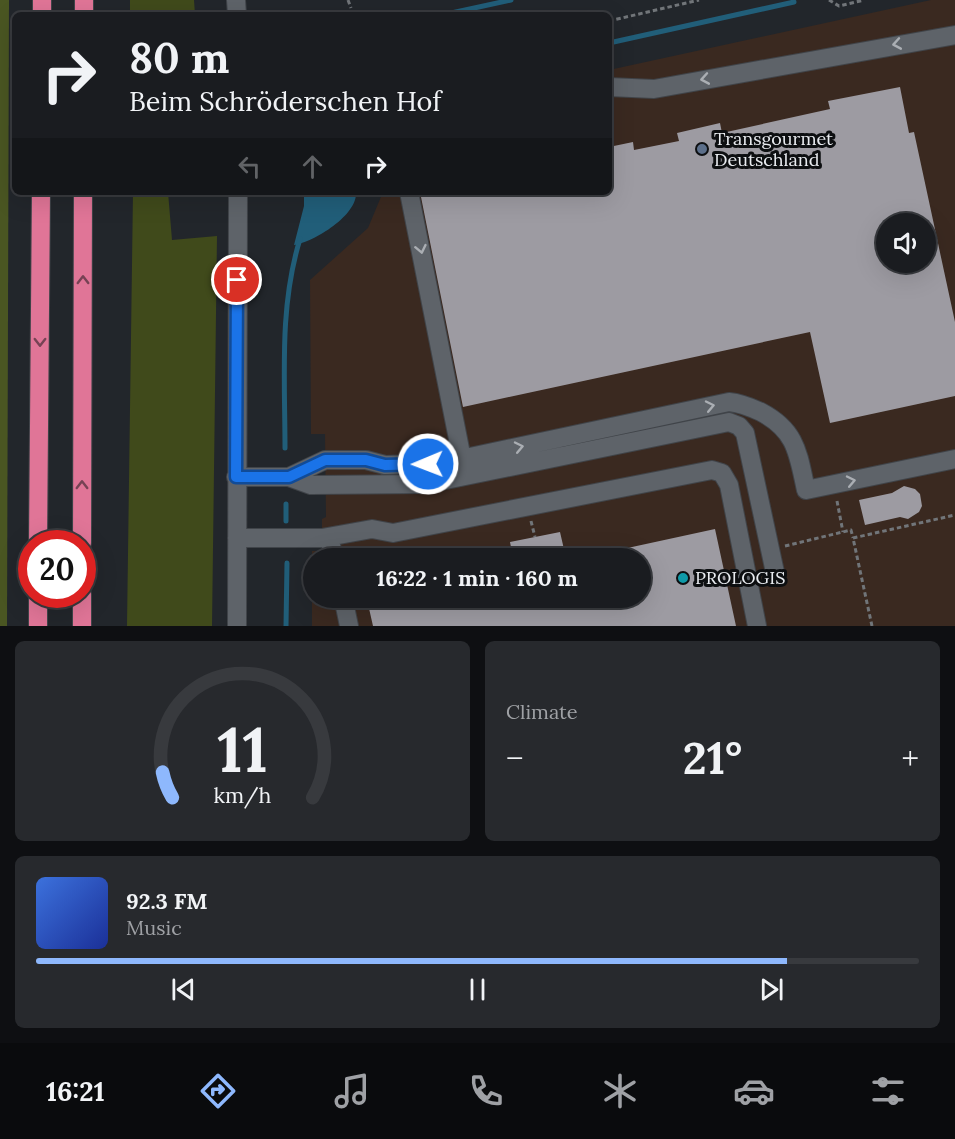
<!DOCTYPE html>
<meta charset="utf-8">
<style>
body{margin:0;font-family:Lora,serif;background:#27292d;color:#f1f3f6;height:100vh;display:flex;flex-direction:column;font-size:22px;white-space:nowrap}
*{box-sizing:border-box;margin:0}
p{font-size:20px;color:#9fa1a5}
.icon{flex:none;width:33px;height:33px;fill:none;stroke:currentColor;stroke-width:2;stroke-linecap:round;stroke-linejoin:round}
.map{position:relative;height:626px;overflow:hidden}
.side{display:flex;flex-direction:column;gap:15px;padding:15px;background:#0e0f12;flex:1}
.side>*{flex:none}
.hud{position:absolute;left:12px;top:12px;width:600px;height:183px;border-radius:9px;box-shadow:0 6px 24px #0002,0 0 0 2px #383a3e;background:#1a1c20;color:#f1f3f6;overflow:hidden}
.fabs{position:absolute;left:876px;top:213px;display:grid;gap:12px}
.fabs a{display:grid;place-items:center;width:60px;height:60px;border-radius:50%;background:#1a1c20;box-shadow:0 6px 24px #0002,0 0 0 2px #383a3e;font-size:30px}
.speed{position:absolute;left:18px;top:530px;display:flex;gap:12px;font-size:30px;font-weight:700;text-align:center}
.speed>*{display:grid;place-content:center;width:78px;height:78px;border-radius:50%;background:#1a1c20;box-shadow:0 6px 24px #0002,0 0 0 2px #383a3e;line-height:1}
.speed .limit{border:9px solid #d22;background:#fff;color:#111}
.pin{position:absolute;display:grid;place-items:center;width:51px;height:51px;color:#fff;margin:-26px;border:3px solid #fff;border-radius:50%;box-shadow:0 2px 6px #0007}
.me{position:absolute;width:66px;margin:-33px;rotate:269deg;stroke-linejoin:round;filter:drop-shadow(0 0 4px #0008)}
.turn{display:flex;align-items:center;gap:21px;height:126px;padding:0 18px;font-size:27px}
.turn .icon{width:78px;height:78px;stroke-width:2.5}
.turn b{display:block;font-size:42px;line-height:51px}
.lanes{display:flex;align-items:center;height:57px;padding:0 18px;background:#0003;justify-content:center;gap:30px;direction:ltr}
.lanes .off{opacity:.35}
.big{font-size:45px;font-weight:800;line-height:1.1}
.side .widget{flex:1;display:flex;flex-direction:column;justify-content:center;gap:9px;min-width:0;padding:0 21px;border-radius:9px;background:#27292d}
.side .dial{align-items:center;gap:0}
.dial svg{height:156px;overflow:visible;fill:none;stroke:#383a3e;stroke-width:7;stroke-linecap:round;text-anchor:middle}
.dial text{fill:#f1f3f6;stroke:none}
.song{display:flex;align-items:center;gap:18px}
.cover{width:72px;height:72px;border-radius:9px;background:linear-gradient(135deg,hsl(220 70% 55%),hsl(230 70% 35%))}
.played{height:6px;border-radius:3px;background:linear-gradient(90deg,#8eb8fd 85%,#383a3e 85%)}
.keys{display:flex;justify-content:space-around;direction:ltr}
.heat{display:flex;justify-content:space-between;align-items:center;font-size:33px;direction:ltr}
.side .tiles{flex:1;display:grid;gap:15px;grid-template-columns:1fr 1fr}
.widget:last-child{grid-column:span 2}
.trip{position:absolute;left:303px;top:548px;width:348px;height:60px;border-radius:30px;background:#1a1c20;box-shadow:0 6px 24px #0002,0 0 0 2px #383a3e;font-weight:800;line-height:60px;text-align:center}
.tabs{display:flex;height:96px;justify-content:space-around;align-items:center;background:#0a0b0d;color:#9fa1a5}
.tabs .icon{width:42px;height:42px}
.tabs .on{color:#8eb8fd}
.tabs b{font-size:27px;color:#f1f3f6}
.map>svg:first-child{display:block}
.industrial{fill:#3a2920;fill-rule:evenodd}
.green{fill:#404a1b}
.forest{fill:#4a5622}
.water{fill:#215e79}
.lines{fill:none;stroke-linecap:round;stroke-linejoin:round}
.stream{stroke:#215e79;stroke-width:5}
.building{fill:#9d9ba2;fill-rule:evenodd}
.minor-casing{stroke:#404449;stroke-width:20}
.highway-casing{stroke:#404449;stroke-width:20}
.path{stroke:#717579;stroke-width:3;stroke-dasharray:4.5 3;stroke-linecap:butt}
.minor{stroke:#5e6369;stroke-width:18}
.highway{stroke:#e07597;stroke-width:18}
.oneway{stroke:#aaaeb3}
.oneway2{stroke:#764254}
.route-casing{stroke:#114b97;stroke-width:15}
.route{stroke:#1a73e8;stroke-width:10}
.service-dot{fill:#5c6f8a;stroke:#0d0f11;stroke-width:2}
.culture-dot{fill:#0f9aa8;stroke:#0d0f11;stroke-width:2}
.labels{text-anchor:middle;stroke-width:6;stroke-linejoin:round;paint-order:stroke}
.poi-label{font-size:18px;fill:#e9ecf0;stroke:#0d0f11;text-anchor:start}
</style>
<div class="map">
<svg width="955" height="626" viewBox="0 0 955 626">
<rect width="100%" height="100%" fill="#22262b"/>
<!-- industrial -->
<path class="industrial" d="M931,0H955V626H312V551H322V519L326,517L325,434H311L310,280L368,228L383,192H609V70ZM886,224H926V262H886ZM314,558H640V597H314Z"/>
<!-- green -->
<path class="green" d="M130,0H194L195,15H130Z
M133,192H168L172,240L217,236L212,626H127Z"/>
<!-- forest -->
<path class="forest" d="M0,0H9L7,626H0Z"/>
<!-- water -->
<path class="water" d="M304,192H356C358,215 314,242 294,245L304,206Z"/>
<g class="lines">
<!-- stream -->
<path class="stream" d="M442,15L511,0
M609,43L794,2
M285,448C285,378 279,307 300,239
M286,504V521
M286,626L287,563"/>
</g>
<!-- building -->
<path class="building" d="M900,87L909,133L914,132L955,322V396L830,423L810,332L463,407L420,192H609V147L633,142L634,150L679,141L677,133L720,123L722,133L830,109L828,101ZM886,224H926V262H886Z
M904,486L915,489L920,494L922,506L919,512L908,519L900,517L865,525L859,500L892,493Z
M715,529L736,626H373L368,604L401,597H640V558H609V552Z
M560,532L566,558H513L510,542Z"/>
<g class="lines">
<!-- minor casing -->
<g class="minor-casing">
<path id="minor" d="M236,0L237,15
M609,87L654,89L955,35
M409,192L462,459
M236,477H289L311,485L426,484L729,422L739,426L745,433L776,577
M289,477L325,460H366L385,465L442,463L729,402C740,403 750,407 761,412C797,431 798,454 806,490L955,459
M329,537L334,558
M237,538H322L372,529L393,533L712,470L722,473L729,485L757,626
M343,597L349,626
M237,626L238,192"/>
</g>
<!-- highway casing -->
<g class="highway-casing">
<path id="highway" d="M42,15V0
M84,15V0
M38,543L41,192
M82,543L83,192
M38,626V594
M82,626V594"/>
</g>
<!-- path -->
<path class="path" d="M348,0L351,8
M829,0L839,6L864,0
M609,21L699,0
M837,501L843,532
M531,521L535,537
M785,546L851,530L853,538
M872,626L853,538L955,515"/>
<!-- minor -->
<use href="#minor" class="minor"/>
<!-- highway -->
<use href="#highway" class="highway"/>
</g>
<!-- one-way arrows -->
<defs><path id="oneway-chevron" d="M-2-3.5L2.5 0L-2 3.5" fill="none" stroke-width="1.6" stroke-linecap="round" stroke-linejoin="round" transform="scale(1.5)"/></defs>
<g class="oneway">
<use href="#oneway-chevron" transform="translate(897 44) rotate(170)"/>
<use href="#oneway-chevron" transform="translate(705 79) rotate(170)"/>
<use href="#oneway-chevron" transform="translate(421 249) rotate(78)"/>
<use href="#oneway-chevron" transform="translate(710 406) rotate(-12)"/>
<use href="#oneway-chevron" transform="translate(519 447) rotate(-12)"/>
<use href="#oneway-chevron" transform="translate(851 481) rotate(-12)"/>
</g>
<g class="oneway2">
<use href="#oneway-chevron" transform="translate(83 280) rotate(-90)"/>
<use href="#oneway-chevron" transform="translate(40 342) rotate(90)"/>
<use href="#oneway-chevron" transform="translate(82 485) rotate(-90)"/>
</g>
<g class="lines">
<!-- route casing -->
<g class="route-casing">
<path id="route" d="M237,280L236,477H289L325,460H366L385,465L428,464"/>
</g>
<!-- route -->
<use href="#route" class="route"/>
</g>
<!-- markers -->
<circle class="service-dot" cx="702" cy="149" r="6"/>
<circle class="culture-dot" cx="683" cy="578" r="6"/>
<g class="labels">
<!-- poi labels -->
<g class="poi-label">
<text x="714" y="145">Transgourmet<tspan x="714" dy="21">Deutschland</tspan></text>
<text x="695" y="584">PROLOGIS</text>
</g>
</g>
</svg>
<div class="fabs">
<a><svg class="icon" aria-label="sound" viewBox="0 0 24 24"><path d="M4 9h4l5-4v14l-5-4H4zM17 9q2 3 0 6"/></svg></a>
</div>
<div class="speed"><div class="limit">20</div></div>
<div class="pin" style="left:237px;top:280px;background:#d93025"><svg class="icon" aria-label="arrive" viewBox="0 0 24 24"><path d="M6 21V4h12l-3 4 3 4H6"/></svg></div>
<svg class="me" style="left:428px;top:464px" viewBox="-20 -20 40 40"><circle r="17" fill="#1a73e8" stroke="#fff" stroke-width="3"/><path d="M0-11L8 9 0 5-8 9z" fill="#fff"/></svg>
<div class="trip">16:22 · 1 min · 160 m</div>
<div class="hud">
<div class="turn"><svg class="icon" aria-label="right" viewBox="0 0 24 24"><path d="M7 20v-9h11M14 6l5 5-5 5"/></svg><div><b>80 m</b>Beim Schröderschen Hof</div></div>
<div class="lanes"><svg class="icon off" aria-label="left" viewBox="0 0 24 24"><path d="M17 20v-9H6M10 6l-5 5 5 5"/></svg><svg class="icon off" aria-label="ahead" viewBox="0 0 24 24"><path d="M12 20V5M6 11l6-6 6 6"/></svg><svg class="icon" aria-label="right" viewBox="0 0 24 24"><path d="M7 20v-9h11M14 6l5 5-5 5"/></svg></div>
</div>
</div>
<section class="side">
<div class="tiles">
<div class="widget dial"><svg viewBox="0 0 100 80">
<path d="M14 69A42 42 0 1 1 86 69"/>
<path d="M14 69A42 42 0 0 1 9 56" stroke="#8eb8fd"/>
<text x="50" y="56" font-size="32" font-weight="700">11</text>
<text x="50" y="72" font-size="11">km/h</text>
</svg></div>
<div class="widget"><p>Climate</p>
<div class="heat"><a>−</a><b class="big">21°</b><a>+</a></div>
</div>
<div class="widget">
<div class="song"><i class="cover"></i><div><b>92.3 FM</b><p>Music</p></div></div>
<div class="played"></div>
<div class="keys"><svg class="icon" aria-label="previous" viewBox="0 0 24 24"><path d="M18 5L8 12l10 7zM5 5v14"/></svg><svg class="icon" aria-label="pause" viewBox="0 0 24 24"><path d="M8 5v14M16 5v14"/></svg><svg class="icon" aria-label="next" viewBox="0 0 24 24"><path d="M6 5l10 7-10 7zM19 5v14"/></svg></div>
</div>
</div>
</section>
<nav class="tabs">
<b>16:21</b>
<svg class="icon on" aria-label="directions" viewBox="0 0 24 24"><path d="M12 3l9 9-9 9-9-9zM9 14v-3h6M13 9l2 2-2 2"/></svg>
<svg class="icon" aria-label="music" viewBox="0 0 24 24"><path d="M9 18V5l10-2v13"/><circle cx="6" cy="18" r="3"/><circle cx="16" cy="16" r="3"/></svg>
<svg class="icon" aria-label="phone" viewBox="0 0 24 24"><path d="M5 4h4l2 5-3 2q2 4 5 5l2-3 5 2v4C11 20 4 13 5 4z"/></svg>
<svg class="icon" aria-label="climate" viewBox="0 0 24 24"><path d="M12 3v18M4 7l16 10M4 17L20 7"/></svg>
<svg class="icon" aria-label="car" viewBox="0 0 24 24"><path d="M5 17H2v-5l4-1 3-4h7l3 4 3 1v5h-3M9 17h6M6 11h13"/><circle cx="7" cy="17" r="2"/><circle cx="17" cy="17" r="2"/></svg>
<svg class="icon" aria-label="filters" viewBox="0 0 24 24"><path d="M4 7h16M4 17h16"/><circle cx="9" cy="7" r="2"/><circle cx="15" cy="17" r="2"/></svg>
</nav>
